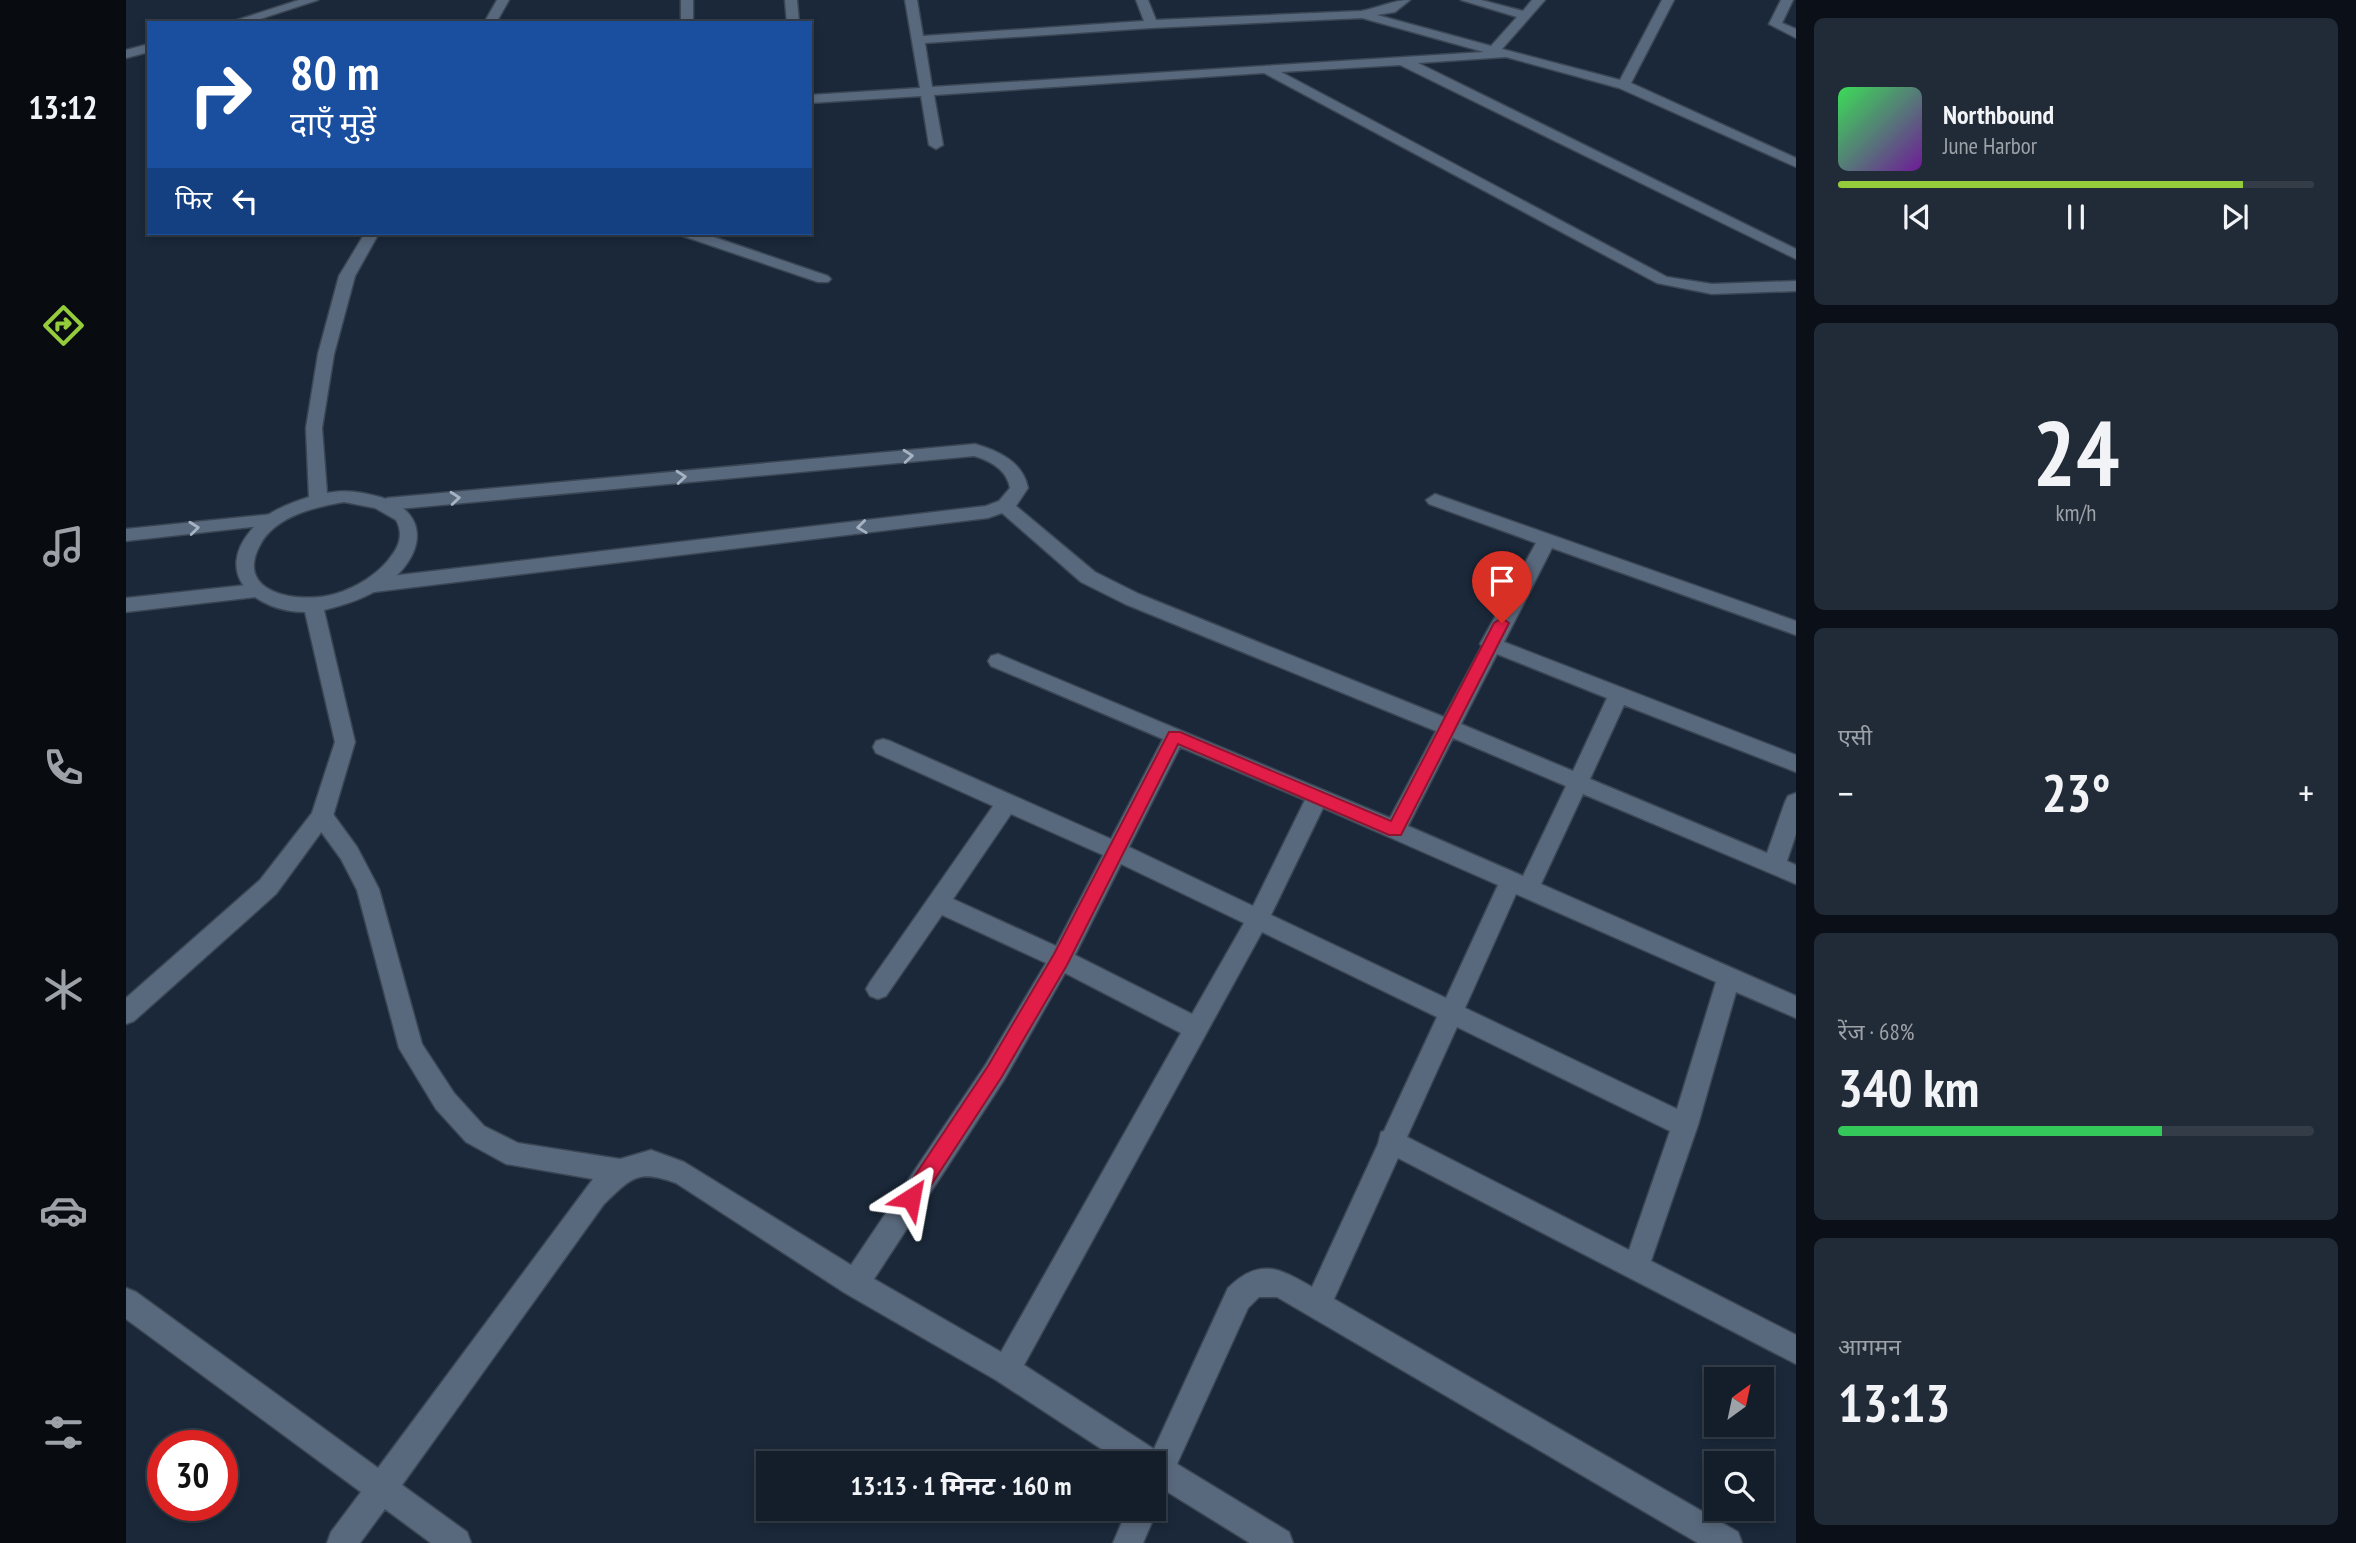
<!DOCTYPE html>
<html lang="hi">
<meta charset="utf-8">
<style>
body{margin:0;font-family:"PT Sans Narrow","Noto Sans Devanagari",sans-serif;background:#212b37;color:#f1f3f6;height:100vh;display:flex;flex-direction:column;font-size:26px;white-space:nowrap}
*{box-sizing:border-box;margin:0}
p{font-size:23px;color:#9da2a9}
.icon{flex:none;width:38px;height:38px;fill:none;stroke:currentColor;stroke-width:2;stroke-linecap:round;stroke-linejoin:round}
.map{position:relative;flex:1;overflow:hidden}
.panel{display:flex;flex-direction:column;gap:18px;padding:18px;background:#0b1018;width:560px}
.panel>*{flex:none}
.hud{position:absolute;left:21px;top:21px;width:665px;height:214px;border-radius:0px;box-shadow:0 4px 10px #0003,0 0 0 2px #333c47;background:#1a4fa0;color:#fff;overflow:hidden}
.needle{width:46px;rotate:33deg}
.fabs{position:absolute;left:1578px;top:1367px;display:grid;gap:14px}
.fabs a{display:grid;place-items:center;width:70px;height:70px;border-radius:0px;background:#141e2b;box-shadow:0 4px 10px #0003,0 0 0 2px #333c47;font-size:35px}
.speed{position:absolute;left:21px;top:1430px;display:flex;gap:14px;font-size:35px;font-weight:700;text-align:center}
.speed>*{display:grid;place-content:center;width:91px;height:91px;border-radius:50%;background:#141e2b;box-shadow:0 4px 10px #0003,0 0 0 2px #333c47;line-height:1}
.speed .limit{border:10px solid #d22;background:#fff;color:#111}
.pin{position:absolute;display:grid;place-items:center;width:60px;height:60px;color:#fff;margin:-72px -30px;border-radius:50% 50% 50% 0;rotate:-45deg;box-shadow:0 0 7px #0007}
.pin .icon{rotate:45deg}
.me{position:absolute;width:77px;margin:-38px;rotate:34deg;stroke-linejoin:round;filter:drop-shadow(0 0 5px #0008)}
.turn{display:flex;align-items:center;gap:24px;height:147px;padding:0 28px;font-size:32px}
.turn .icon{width:91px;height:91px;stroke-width:2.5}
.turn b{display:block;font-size:49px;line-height:60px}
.then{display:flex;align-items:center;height:66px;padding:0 28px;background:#0003;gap:14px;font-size:26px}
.big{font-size:52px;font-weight:700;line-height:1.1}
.panel .card{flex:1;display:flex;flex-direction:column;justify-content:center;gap:10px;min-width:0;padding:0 24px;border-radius:10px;background:#212b37}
.panel .dial{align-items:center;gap:0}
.dial b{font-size:91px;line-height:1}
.song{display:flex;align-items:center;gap:21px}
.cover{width:84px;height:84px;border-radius:10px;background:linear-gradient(135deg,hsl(130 70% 55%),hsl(280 70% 35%))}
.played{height:7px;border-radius:4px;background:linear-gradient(90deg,#95cc3b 85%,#333c47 85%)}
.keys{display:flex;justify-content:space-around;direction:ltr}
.heat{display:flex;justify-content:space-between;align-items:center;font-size:38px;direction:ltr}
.charge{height:10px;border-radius:5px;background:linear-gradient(90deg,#34c759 68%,#333c47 0)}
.trip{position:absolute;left:630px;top:1451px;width:410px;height:70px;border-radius:0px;background:#141e2b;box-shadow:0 4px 10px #0003,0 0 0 2px #333c47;font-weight:700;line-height:70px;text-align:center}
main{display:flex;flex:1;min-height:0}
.tab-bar{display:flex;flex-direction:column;width:126px;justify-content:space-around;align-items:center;background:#080c11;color:#9da2a9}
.tab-bar .icon{width:49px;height:49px}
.tab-bar .on{color:#95cc3b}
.tab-bar b{font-size:32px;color:#f1f3f6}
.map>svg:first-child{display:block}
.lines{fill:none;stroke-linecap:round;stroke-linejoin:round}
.minor-casing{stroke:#3b4655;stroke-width:3}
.tertiary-casing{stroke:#3b4655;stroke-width:3}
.minor{fill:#59697d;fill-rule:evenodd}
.tertiary{fill:#59697d;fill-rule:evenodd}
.oneway{stroke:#a7b3c3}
.route{fill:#e11d48;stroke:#92132f;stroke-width:2}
</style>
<main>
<nav class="tab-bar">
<b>13:12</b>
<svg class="icon on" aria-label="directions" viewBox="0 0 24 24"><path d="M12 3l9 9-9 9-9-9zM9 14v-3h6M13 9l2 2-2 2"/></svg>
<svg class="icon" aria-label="music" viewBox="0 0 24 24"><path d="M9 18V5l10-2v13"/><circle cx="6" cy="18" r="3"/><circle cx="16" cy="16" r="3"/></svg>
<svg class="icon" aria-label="phone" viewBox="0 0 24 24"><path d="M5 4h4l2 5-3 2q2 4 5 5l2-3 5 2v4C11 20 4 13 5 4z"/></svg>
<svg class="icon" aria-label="climate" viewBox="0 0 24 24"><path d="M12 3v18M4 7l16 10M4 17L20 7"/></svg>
<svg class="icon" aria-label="car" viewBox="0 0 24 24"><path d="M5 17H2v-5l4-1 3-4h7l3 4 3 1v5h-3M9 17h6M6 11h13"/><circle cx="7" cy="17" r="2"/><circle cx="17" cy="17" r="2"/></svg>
<svg class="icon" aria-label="filters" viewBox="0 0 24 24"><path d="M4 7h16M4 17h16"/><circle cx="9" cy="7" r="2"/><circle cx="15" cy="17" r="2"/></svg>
</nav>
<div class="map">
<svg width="1670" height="1543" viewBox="0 0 1670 1543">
<rect width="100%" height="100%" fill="#1a2839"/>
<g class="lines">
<!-- minor casing -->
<g class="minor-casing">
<path id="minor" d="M555,0H567V23H555Z
M659,0H671L673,23H661Z
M779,0H791L797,36L1018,21L1010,0H1022L1030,20L1235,11C1252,8 1267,0 1284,0L1269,12L1251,15L1365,46L1391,17L1335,0H1355L1397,11L1406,0H1419L1376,49L1494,80L1536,0H1548L1505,83L1670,158V167L1493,88L1380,57L1292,63L1670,249V259L1274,65L1155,72L1541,277L1586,284L1670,281V291L1586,294L1531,283L1138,73L808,95L817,145L810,149L803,145L795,96L684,103V95L794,88ZM1236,18L1358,52L806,87L799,43L1025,28Z
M1655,0H1667L1656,23L1670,29V38L1643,24Z
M555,233H576L702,276L705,279L702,282H692L557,236Z
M849,444C873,451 897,462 902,488L890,506L969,572L1013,594L1318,717L1356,646L1354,644L1410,543L1303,504L1300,500L1309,494L1670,621V635L1426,548L1378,642L1670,755V772L1498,705L1464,779L1641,853L1659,802L1662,796L1670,793V834L1661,861L1670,865V884L1457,794L1415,884L1670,996V1018L1610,992L1572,1125L1525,1261L1670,1335V1364L1272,1158L1208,1299L1612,1532L1616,1543H1572L1151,1297H1133L1122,1308L1051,1464L1163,1532L1167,1543H1124L1040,1491L1037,1495L1028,1499L1032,1508L1017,1543H987L1002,1508H1027V1463H997L870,1380L719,1293L550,1183C512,1169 506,1177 478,1204L276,1485L341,1532L345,1543H305L259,1509L234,1543H201L205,1532L235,1492L0,1319V1288L10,1292L252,1468L467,1179L380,1164L340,1142L310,1109L273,1048L231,890L215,859L188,822L185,816L188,810L196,807L204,810L231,847L253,889L296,1044L328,1093L358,1126L392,1143L494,1159L525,1150L558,1162L725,1265L860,1064L920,963L816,915L760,996L752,999L744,996L740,989L744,982L867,806L750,753L747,747L750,741L757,739L764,741L985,839L1037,739L865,666L862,661L865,656L872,654L1264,818L1310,731L999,604L955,582L876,513L862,518L248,592L241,590L239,585L241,580L248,578L860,506L873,501L884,488C881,470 865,461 848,456L261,510L255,508L252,504L261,498ZM1371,654L1481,698L1447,771L1335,724ZM1327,738L1440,786L1397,876L1282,826ZM1054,747L1179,800L1127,906L1003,847ZM1197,808L1372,885L1320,998L1145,915ZM885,814L977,855L930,946L827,899ZM995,864L1118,923L1066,1014L949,955ZM1390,894L1590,982L1551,1109L1339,1008ZM1136,932L1311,1017L1258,1131L1255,1132L1252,1144L1186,1287C1152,1267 1133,1258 1102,1288L1028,1449L898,1365ZM939,973L1055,1033L875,1352L748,1279L878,1080ZM1331,1027L1544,1131L1503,1250L1281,1137Z
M147,514L156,520L153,524L0,541V529Z
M131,584L138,586L140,591L138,596L0,612V598Z"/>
</g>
<!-- tertiary casing -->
<g class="tertiary-casing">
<path id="tertiary" d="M173,0H192L122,23H102Z
M371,0H383L370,23H358Z
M23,44V52L0,58V50Z
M239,233H253L229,276L208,354L196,428L201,493C220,489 236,492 254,497C308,513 297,559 258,586C240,598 219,605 198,610L229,742L207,816L150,894L8,1021L0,1024V998L134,880L186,813L209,742L179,612C130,612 86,575 126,529C140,512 162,504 183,497L180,428L192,354L213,276ZM218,502L249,508L270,520C277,532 274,545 266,555C253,574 230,588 209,594C175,604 107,595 134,545C149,516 189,507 218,502Z"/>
</g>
<!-- minor -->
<use href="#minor" class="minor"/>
<!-- tertiary -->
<use href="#tertiary" class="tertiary"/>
</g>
<!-- one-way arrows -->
<defs><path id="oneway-chevron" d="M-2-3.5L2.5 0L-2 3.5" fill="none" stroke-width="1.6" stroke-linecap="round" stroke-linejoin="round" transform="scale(1.75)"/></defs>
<g class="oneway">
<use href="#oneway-chevron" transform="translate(782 456) rotate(-5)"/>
<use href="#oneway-chevron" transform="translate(555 477) rotate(-5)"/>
<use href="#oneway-chevron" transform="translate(329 498) rotate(-5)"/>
<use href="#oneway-chevron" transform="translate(736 527) rotate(173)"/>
<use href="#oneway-chevron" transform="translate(68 528) rotate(-6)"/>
</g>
<!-- route -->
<path class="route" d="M1376,618L1383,623L1275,835H1263L1052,744L941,965L875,1078L792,1205L785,1208L778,1205L775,1198L778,1192L862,1066L928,954L1043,732H1054L1265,821L1368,623Z"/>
</svg>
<div class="fabs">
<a><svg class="needle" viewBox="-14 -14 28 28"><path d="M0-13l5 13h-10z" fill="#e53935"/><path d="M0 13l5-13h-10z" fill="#9da2a9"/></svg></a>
<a><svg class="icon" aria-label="search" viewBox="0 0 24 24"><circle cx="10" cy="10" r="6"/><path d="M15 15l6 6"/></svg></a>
</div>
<div class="speed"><div class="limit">30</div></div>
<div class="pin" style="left:1376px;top:623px;background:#d93025"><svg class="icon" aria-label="arrive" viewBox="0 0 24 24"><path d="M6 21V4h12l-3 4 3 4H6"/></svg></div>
<svg class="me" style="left:785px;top:1198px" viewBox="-20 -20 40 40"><path d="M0-17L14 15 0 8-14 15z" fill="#e11d48" stroke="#fff" stroke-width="4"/></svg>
<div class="trip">13:13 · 1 मिनट · 160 m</div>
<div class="hud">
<div class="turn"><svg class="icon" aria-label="right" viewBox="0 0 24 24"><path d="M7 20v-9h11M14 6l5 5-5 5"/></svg><div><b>80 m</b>दाएँ मुड़ें</div></div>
<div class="then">फिर<svg class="icon" aria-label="left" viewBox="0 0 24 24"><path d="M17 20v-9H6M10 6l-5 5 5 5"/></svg></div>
</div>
</div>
<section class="panel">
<div class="card">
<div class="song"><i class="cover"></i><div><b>Northbound</b><p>June Harbor</p></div></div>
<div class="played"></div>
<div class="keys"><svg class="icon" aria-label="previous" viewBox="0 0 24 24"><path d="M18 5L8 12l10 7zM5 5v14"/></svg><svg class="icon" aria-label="pause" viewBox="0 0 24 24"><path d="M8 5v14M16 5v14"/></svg><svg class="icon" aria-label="next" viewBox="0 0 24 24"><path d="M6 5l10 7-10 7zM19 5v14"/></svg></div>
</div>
<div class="card dial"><b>24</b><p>km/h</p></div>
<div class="card"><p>एसी</p>
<div class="heat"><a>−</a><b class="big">23°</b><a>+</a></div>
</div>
<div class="card"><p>रेंज · 68%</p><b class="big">340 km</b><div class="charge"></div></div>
<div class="card"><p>आगमन</p><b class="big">13:13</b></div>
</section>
</main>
